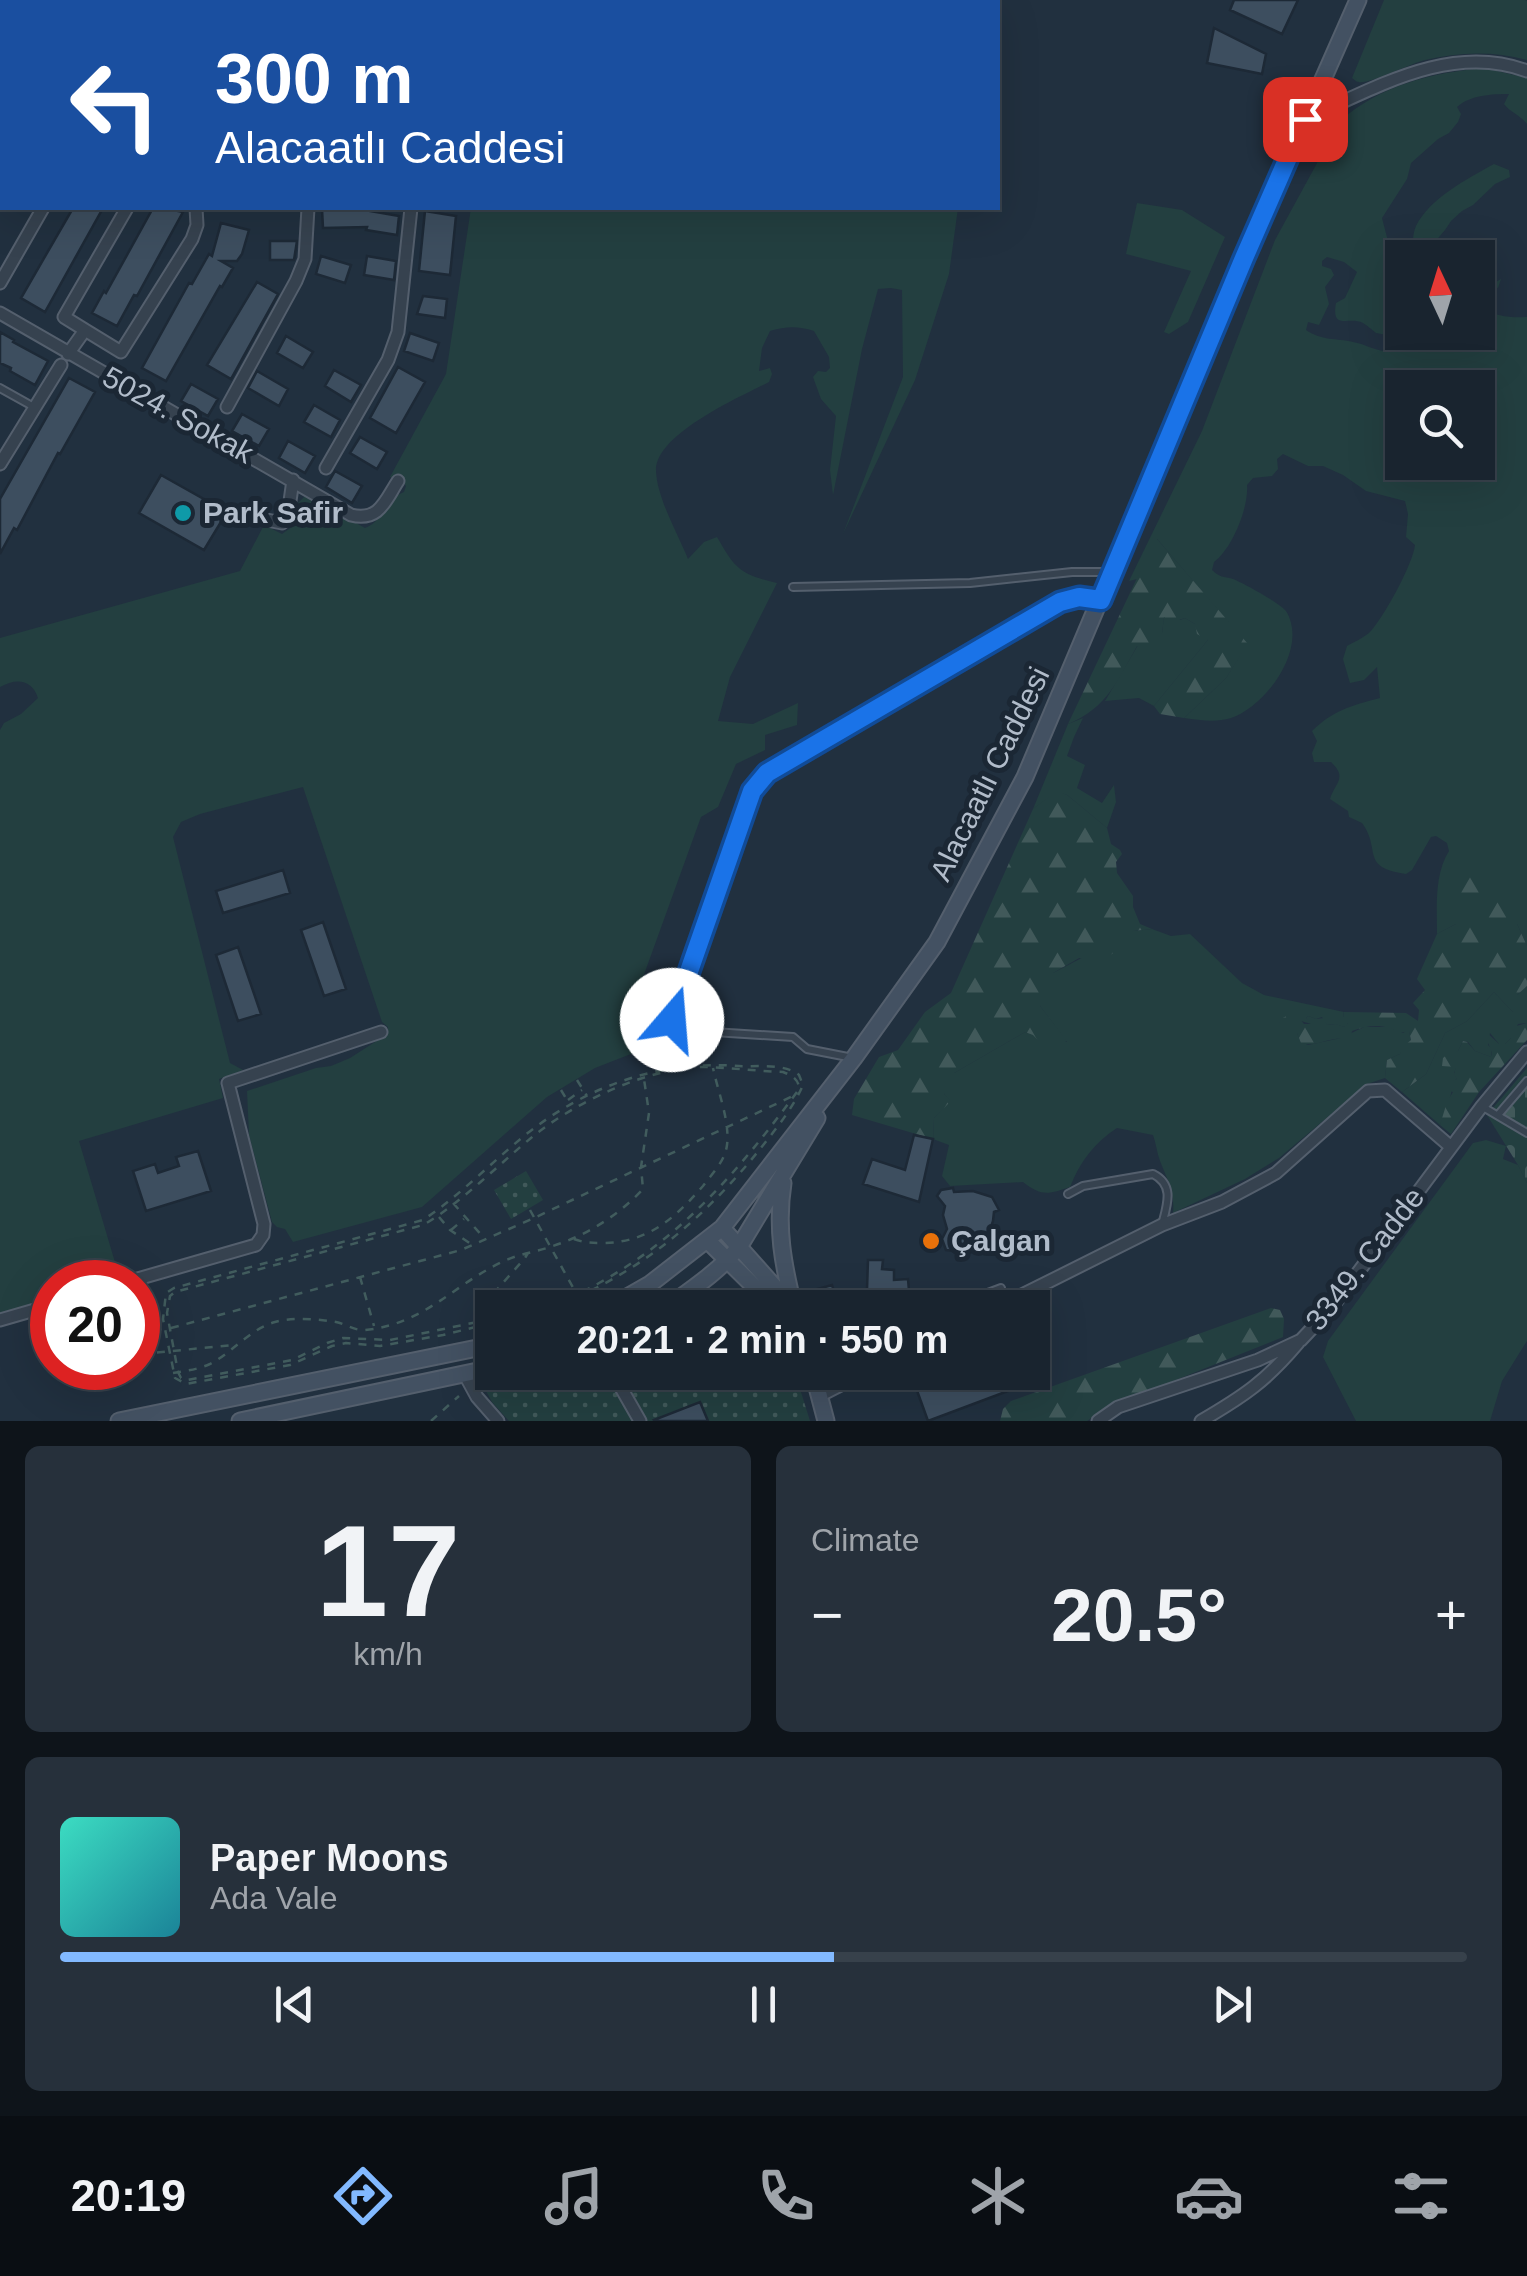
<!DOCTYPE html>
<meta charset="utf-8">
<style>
body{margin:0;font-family:Arial,sans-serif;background:#26303b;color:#f1f3f6;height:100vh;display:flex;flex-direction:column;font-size:38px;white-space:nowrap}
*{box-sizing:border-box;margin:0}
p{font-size:32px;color:#9fa4aa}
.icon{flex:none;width:55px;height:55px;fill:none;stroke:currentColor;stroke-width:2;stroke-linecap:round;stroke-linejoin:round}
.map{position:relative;height:1421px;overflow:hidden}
.panel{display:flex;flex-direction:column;gap:25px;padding:25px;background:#0e141a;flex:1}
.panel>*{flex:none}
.guide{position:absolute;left:0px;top:0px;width:1000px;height:210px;box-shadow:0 10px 40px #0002,0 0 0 2px #37414b;background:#1a4fa0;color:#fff;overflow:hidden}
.needle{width:65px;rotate:356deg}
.buttons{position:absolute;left:1385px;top:240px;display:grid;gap:20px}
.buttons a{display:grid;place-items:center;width:110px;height:110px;border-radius:0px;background:#19242f;box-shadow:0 10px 40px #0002,0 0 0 2px #37414b;font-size:50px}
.speed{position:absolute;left:30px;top:1260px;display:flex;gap:20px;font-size:50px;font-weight:700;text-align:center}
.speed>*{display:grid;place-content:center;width:130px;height:130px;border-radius:50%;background:#19242f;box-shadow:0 10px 40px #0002,0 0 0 2px #37414b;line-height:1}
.speed .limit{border:15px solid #d22;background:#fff;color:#111}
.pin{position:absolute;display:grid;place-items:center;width:85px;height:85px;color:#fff;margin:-42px;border-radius:20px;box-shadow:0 5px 15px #0006}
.me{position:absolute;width:110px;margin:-55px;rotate:18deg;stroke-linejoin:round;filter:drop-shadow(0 0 8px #0008)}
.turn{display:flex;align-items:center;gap:35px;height:210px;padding:0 50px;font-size:45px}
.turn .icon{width:130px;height:130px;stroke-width:2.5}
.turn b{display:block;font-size:70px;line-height:85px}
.big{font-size:75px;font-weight:700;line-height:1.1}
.panel .widget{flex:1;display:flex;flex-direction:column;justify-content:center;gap:15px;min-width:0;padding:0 35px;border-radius:15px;background:#26303b}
.panel .dial{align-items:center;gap:0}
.dial b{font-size:130px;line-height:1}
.song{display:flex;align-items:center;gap:30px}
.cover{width:120px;height:120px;border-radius:15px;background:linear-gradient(135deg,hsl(170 70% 55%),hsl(190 70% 35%))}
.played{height:10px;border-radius:5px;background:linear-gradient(90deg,#82b9ff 55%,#37414b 55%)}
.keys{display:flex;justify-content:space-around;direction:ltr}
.heat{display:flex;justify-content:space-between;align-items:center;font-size:55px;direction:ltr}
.panel .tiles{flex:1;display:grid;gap:25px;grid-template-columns:1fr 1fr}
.widget:last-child{grid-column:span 2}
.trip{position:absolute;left:475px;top:1290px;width:575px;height:100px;border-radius:0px;background:#19242f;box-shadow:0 10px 40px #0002,0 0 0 2px #37414b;font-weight:700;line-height:100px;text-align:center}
.menu{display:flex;height:160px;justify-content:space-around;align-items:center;background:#0a0e13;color:#9fa4aa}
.menu .icon{width:70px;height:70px}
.menu .active{color:#82b9ff}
.menu b{font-size:45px;color:#f1f3f6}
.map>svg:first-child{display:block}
.grass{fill:#233f40;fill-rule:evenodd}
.forest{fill:url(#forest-firs)}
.cemetery{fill:url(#cemetery-stones)}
.park{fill:url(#park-dots)}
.building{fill:#3d4e5f;stroke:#1d2936;stroke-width:2.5}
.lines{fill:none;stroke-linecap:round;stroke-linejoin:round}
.lane-casing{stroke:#545f6d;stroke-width:10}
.street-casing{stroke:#545f6d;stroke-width:15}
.secondary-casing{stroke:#545f6d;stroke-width:19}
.path{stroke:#415c5d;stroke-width:2.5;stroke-dasharray:8 8;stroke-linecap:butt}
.lane{stroke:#36424f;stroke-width:6}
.street{stroke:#36424f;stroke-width:11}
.secondary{stroke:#435162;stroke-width:15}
.route-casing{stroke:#114b97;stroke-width:25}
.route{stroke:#1a73e8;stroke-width:18}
.culture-dot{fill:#0f9aa8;stroke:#1b2734;stroke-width:4}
.food-dot{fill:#e8710a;stroke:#1b2734;stroke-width:4}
.labels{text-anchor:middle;stroke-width:10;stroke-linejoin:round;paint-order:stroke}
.street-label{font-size:30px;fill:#b1bcca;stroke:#1b2734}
.poi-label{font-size:30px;font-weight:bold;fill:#b1bcca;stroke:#1b2734;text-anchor:start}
</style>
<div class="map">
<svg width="1527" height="1421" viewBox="0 0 1527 1421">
<defs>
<pattern id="forest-firs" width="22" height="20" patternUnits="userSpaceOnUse" patternTransform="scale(2.5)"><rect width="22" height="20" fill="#233f40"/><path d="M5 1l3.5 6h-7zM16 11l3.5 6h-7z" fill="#41595a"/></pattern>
<pattern id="cemetery-stones" width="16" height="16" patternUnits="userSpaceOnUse" patternTransform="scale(2.5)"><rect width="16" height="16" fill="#233f40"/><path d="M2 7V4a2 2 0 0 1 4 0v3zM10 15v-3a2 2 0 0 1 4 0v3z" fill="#41595a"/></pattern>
<pattern id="park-dots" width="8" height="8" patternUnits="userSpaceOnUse" patternTransform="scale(2.5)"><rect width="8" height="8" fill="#233f40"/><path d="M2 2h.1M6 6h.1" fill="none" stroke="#41595a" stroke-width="1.8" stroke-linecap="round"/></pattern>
</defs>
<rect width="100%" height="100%" fill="#21303f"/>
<!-- grass -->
<path class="grass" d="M515,0H944V2H514Z
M1384,0H1525L1527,1V60C1494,51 1459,52 1425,60C1412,63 1367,85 1359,82C1356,82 1355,80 1352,78Z
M1484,68L1527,78V124C1520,115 1511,113 1504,104L1509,94C1492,94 1470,95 1457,107L1461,114L1458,122L1449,133L1438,139L1411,163L1407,179L1382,218L1390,249L1391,267L1402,262V332H1478V260L1480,261L1479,266L1482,271L1489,273V276L1496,282L1501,279L1498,288L1496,287L1483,295L1484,308C1495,317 1513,318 1527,317V946L1517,924H1456L1437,934C1437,907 1434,875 1449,851L1447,843L1436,836L1431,837L1412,870L1406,874C1359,867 1382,850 1362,823L1349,817L1348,811L1330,799C1335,783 1348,778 1331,762H1314L1312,753L1317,741L1312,731C1334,710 1350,706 1380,698L1377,667L1364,680L1350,683L1343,659L1347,646C1354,642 1363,638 1369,633C1383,619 1413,564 1415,545L1406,537L1408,514L1405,501L1366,491L1343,475L1323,466H1308L1283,454L1277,459L1278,469L1272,476L1253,478L1247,485C1249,507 1232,549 1214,562L1212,570C1220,578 1223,576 1233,579C1243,583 1280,603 1286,611C1309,648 1266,706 1231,718C1215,723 1200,720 1184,718L1226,678L1247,644L1157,539L1137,579L1129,581L1202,431L1275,240L1340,121C1381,85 1431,73 1484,68ZM1327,257L1344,262L1357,272L1345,298L1336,303C1331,331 1349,316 1363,323C1365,324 1374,331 1376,333L1387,335L1391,343L1385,351C1373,350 1365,344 1353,342C1336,338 1322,341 1306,330L1308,322L1319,325L1329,304L1325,287L1334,275L1331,269L1322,266V261ZM1402,388H1478V462H1402Z
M1494,164L1509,170L1510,177L1495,184L1473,205L1462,211L1451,221L1445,230L1427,251V257H1408C1415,247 1411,237 1416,226C1430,198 1467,179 1494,164Z
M1137,203L1182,210L1225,237L1188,322L1169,334L1164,332L1191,271L1126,254Z
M471,208H958L949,274L915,380L843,534L903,377L902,290L891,288L878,289L862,349L833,495L830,470L836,416L821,399L813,377L818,371L826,372L830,368L829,357L814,331C798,326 787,326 770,331L762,348L759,371L770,368L772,374L769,382C740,397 655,434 656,471C657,498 678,534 688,559L704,542L717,537C736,570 740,574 777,583L730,677L718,721L753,724L798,703L797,725L765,735V750L736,764L718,807L701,817L633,1005L659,1011V1043L595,1068L547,1097L422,1207L293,1242L285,1229L277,1227L272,1222L249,1135L247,1091L316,1068L331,1066L350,1058L386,1035L388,1027L382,1022L303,787L200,814L181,822L173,837L230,1063L243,1070L219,1079L223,1098L79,1141L120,1279L108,1282H52V1299L0,1314V730L4,723L21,714L38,698C32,679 16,678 0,687V638L240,571L264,525L282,534L293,526V508L306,495L365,528C385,520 386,499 404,492L406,486L400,477H390L446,374Z
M1164,616L1180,620L1185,618L1195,624L1208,640L1154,706L1139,698L1105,701L1138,645L1162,633Z
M1083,718L1074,737L1067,756L1085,765L1077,788L1102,803L1114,785L1116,802L1107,828L1067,795L1057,792L1033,809L1068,724Z
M1152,929L1171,936L1190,934L1242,983L1264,995L1344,1012L1343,1017L1347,1020L1348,1025L1344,1027L1335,1024L1327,1025L1322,1017L1316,1019L1308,1016L1306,1018L1311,1022V1024L1301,1021H1278L1297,1033L1301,1042L1308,1045L1341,1038L1364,1027H1389L1403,1033L1407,1030L1409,1031L1411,1040L1400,1054L1387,1060L1385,1078L1367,1084L1279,1158L1245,1179L1173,1213C1175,1192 1167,1179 1160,1161C1157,1153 1156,1143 1153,1135L1117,1128C1094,1143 1080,1162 1070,1187C1049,1194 1042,1197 1023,1182L950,1186L942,1176L949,1145L933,1139L934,1118L950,1101L944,1094L954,1073L1025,1032L1067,1042L1040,1006L1053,973L1133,931Z
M1527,986V1023L1518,1024L1511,1038L1505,1044H1499L1490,1033L1488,1045L1492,1049L1491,1057L1475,1051L1468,1042L1463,1041L1458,1051L1454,1053L1457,1066L1454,1073L1457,1079L1453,1081C1453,1093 1445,1113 1440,1125L1402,1092L1426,1074L1445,1033L1467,1021L1494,992L1513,1012L1516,996Z
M1486,1140L1506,1146L1503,1159L1518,1165L1527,1183V1341L1502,1381L1490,1421H1356L1323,1357L1328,1341L1473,1143Z"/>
<!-- forest -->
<path class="forest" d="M1156,538L1248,644L1226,678L1184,718L1160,714L1154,706L1208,640L1197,634L1195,624L1185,618C1174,621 1173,625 1164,617L1162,633L1156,643L1146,646H1137C1117,681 1108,707 1068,724Z
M1057,791L1067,795L1107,828L1111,844L1120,850L1122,854L1116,862L1117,873L1133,896V907L1140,924L1152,929L1133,931L1127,943L1102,961L1079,958L1053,973L1060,987L1040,1006L1067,1041L1047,1049L1033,1035L1025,1032L954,1073L955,1084L944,1094L951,1101L934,1118L933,1139L852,1115L854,1099L879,1057L898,1050L925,1012L951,993L1033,809Z
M1469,869L1517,924L1527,946V986L1517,995L1523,1003L1513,1012L1494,992L1467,1021L1445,1033L1426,1074L1402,1092L1385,1078L1387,1060L1400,1054L1403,1047L1411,1040L1409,1031L1399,1033C1387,1023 1366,1025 1352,1031L1351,1035L1346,1039C1330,1036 1316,1048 1301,1043L1297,1033L1291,1034L1286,1027L1277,1021L1294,1012L1304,1024H1311L1306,1018L1308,1016L1316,1019L1324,1018L1327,1025L1336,1024L1344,1027L1348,1024L1343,1018L1344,1012L1406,1013L1418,1021L1419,1010L1413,1003L1425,990L1417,979L1437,934L1456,924L1449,895Z
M1527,1023V1040L1479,1092L1451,1134L1440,1125L1447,1102L1453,1092L1448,1090L1446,1083L1457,1079L1454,1074L1456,1067L1442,1066L1443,1058L1450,1052L1458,1051L1463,1041L1467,1042L1475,1051L1491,1057L1492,1052L1486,1038L1487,1033L1499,1044H1505L1511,1038L1510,1032L1513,1027Z
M1271,1308L1280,1310L1284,1319L1283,1337L1108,1407L1087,1421H1000L1003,1409L1011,1401Z"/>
<!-- cemetery -->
<path class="cemetery" d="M1527,1068V1183L1518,1165L1487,1115Z"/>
<!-- park -->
<path class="park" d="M526,1171L543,1200L511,1219L494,1190Z
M546,1372L795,1373L810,1421H509L492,1402L484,1387Z"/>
<!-- building -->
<path class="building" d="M1234,0H1298L1282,34L1230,10Z
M1214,28L1266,54L1262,74L1207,63Z
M73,208H103L45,312L21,298Z
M153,208H178V211L183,212L137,296L134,295L117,326L92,313L104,291L106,293Z
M353,208L399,216L397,235L366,230L367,227L323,228L322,209Z
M425,211L456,216L450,275L419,271Z
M221,223L249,230L242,254L237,261H221L233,268L222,287L220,286L166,381L142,368L189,283L192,284L209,254L212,256Z
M270,241H297L294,260H270Z
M321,256L351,265L345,283L316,274Z
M367,256L396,261L394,280L364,275Z
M257,282L278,294L231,379L207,365Z
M423,296L447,299L445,318L417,314Z
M0,332L14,340L13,342L48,361L35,385L10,371L11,368L0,363Z
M410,333L439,343L433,361L404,351Z
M286,336L313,352L303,368L277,353Z
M398,367L425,382L396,433L370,418Z
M334,370L361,385L351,402L325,386Z
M257,371L288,389L279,406L248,388Z
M69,378L95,392L60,454L58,453L17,530L14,528L0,554V499Z
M191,384L218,399L208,416L181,401Z
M314,405L340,420L331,437L304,422Z
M242,414L269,429L259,446L232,431Z
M360,437L387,452L377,469L350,453Z
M288,441L315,456L305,473L279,458Z
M335,471L362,486L352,503L326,487Z
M161,475L227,512L204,550L139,513Z
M283,870L290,893L223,913L216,891Z
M323,922L346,989L324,996L301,930Z
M238,947L261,1014L238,1021L216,955Z
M914,1135L933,1139L919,1202L863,1184L872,1159L905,1170Z
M198,1151L211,1191L146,1211L133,1171L155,1164L158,1173L179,1166L176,1157Z
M953,1188L954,1192L973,1191L992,1197L999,1210L994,1212L993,1221L988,1236L992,1241L973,1246H962L954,1251L946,1250L942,1239L947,1229L943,1215L945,1206L937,1196L941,1190Z
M868,1260H883L882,1269L894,1270V1280L908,1279L909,1291L867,1290Z
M832,1285L839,1308H811L807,1292Z
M948,1372H1001L1008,1391L928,1421L915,1385Z
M700,1402L708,1421H655L654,1420Z"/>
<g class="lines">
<!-- lane casing -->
<g class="lane-casing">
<path id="lane" d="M0,388L34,407
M793,587L970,583L1072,572H1111
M853,1058L807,1049L793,1037L682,1030L677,1028L672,1020L752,791L767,773L1060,602L1079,597L1100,600
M1483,1107L1527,1133
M1498,1115L1527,1081
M1068,1194L1083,1186L1153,1174C1175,1185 1167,1205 1162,1225
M948,1308L1001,1288"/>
</g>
<!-- street casing -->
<g class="street-casing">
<path id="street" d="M45,0L46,2
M452,0L456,2
M193,2V0
M464,2L488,0
M504,2V0
M1305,119C1374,89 1450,42 1527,71
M0,283L43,208
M0,313L351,515C379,522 385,501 398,481
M85,330L121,352L192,239L197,225L196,208
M68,354L85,330L64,317L127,208
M227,407L296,281L305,259L308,208
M0,464L61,365
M326,468L388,360L398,332L411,208
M267,520L282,523L290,501L293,480
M127,1282L256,1245L263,1235L264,1224L228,1083L381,1032
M996,1308L1162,1225L1222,1202L1276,1173L1368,1091L1385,1090L1451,1147
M0,1320L52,1305
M612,1372L640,1421
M465,1375L477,1397L498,1421
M819,1396L866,1372
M1098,1421L1118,1407L1258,1360L1301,1340L1333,1306L1482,1106L1527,1052
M1201,1421C1244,1396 1266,1381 1298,1343"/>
</g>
<!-- secondary casing -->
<g class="secondary-casing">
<path id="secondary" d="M783,1183C776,1227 783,1265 794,1308
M722,1228L780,1293L788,1308
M708,1241L776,1308
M608,1308L650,1284L722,1228L854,1058L937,942L1025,777L1244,258L1358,0
M666,1308C692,1289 718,1272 739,1247L817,1118
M813,1372L826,1421
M119,1421L492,1345
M240,1421L492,1368"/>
</g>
<!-- path -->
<path class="path" d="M577,1080L587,1096
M561,1090L570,1105
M568,1100L582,1090
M453,1203L484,1238
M530,1210L576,1293
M439,1217L450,1230L471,1244
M451,1230L464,1219
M574,1239C584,1243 593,1243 604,1243C649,1242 675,1218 703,1186C712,1174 725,1161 727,1145C730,1121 718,1092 713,1068
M360,1277L374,1326
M492,1319L390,1340L343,1338L327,1343L292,1360L187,1380L181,1378L178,1372L167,1313L170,1296L175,1292L423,1225C460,1204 498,1165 531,1138C573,1103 650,1066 706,1067C732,1068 757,1071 783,1072C791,1075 799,1079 799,1089L794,1096C739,1170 681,1238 599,1283C579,1295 555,1301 533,1308
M477,1321L493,1294L525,1258L528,1253
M492,1323L443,1335L380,1346L346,1343L332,1346L290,1365L186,1384L175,1378L163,1319L166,1293L174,1288L423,1220C459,1196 490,1164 524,1136C586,1086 660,1060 739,1066C758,1067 784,1063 799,1075L803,1085C793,1108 776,1129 760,1149C704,1219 634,1279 548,1308
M171,1328L461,1250L534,1218L793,1096
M138,1334L163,1329
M141,1354L234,1345
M173,1373C186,1371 199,1369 210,1364C233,1352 250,1329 275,1322C293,1317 317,1319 336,1322C346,1324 355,1331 365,1330C425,1324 453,1285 502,1262C518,1254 536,1252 553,1246C587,1235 619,1215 643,1189L641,1167L649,1113L644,1079
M431,1421L459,1396"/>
<!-- lane -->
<use href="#lane" class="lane"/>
<!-- street -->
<use href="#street" class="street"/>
<!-- secondary -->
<use href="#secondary" class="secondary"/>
</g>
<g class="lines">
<!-- route casing -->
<g class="route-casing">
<path id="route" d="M672,1020L752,791L767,773L1060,602L1079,597L1101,600L1244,258L1305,119"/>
</g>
<!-- route -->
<use href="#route" class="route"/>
</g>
<!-- markers -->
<circle class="culture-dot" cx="183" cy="513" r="10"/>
<circle class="food-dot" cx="931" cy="1241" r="10"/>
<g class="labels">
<!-- street labels -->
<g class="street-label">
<text transform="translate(178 415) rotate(29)" y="10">5024. Sokak</text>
<text transform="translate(990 774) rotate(-64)" y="10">Alacaatlı Caddesi</text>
<text transform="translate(1365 1259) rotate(-52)" y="10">3349. Cadde</text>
</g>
<!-- poi labels -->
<g class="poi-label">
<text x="203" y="523">Park Safir</text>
<text x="951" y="1251">Çalgan</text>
</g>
</g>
</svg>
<div class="buttons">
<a><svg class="needle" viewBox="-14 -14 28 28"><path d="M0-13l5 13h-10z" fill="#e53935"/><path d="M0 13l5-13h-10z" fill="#9fa4aa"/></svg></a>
<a><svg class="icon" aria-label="search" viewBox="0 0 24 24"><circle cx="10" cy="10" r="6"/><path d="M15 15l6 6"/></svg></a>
</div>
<div class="speed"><div class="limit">20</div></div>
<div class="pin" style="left:1305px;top:119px;background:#d93025"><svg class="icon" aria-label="arrive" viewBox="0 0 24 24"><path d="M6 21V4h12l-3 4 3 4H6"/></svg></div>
<svg class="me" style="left:672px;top:1020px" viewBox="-20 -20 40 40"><circle r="19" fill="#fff"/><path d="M0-13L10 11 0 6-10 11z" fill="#1a73e8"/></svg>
<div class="trip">20:21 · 2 min · 550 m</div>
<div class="guide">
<div class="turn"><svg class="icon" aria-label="left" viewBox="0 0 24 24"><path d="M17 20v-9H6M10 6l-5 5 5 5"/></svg><div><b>300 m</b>Alacaatlı Caddesi</div></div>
</div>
</div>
<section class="panel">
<div class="tiles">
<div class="widget dial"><b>17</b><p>km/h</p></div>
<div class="widget"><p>Climate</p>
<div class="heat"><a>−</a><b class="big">20.5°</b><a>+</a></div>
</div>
<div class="widget">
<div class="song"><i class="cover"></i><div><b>Paper Moons</b><p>Ada Vale</p></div></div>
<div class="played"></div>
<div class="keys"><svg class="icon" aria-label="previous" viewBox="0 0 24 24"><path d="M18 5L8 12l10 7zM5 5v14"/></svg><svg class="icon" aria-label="pause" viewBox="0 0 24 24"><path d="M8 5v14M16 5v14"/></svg><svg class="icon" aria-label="next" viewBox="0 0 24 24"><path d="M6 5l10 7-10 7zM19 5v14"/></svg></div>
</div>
</div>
</section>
<nav class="menu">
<b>20:19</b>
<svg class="icon active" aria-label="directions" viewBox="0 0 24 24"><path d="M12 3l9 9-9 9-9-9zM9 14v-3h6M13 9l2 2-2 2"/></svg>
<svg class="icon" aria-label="music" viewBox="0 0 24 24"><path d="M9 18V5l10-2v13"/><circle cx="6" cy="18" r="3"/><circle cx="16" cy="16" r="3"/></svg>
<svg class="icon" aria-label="phone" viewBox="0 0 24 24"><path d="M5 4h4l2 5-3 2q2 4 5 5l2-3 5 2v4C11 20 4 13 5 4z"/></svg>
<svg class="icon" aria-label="climate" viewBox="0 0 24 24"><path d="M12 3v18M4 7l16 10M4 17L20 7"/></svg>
<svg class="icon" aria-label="car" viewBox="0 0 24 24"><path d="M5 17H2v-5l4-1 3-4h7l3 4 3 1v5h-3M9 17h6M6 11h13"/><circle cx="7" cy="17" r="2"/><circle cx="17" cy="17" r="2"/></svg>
<svg class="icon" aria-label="filters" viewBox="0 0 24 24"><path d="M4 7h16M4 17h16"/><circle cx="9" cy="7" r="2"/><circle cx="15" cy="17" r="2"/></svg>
</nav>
